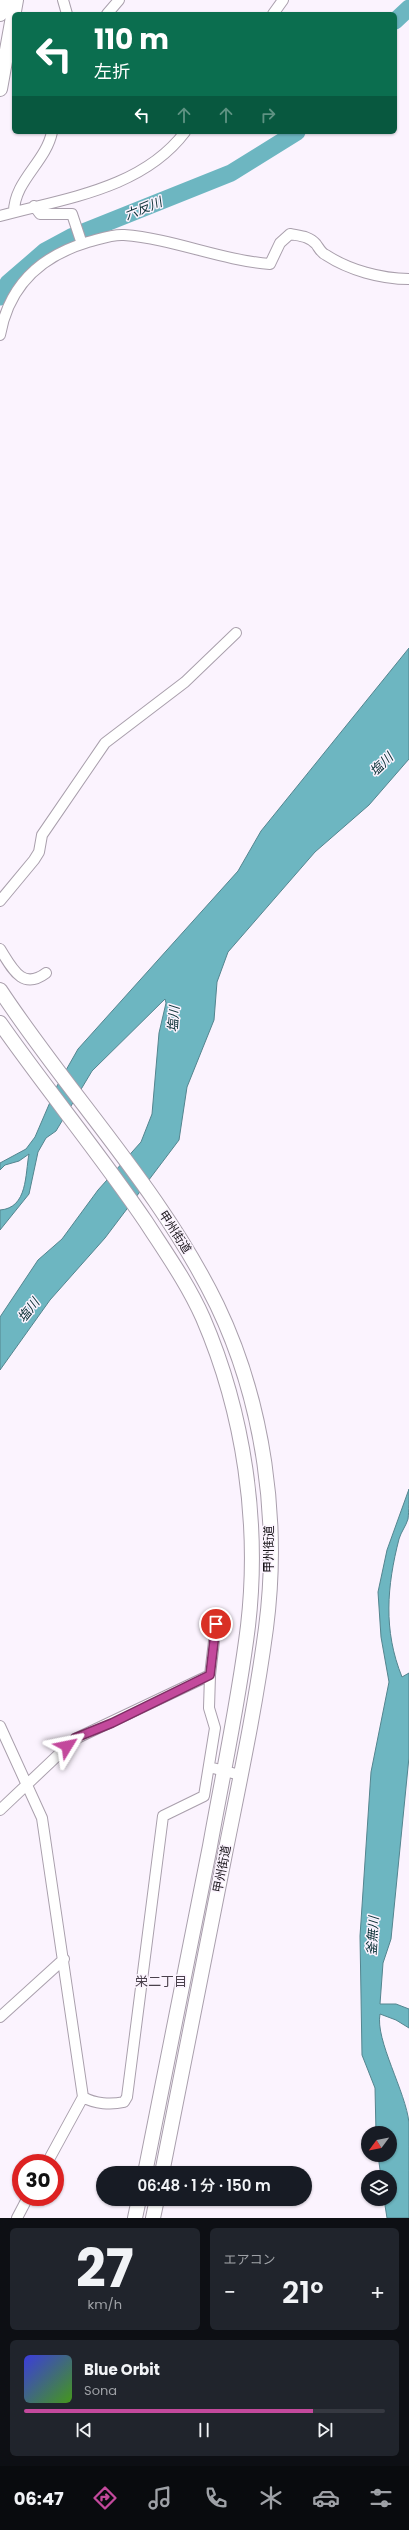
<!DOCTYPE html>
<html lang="ja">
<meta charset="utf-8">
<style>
body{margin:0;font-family:Poppins,"Noto Sans JP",sans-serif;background:#20242c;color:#f1f3f6;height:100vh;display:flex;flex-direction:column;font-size:15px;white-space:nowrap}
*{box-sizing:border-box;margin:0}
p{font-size:13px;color:#9ea1a6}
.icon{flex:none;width:22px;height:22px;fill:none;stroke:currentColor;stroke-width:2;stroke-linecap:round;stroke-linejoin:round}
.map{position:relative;height:2218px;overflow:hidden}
.panel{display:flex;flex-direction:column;gap:10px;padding:10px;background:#0d0f14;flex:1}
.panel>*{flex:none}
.hud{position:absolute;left:12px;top:12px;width:385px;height:122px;border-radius:6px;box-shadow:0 1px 3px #0004;background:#0b6e4f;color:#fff;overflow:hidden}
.needle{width:26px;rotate:238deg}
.tools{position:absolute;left:361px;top:2126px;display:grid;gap:8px}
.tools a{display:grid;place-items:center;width:36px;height:36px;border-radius:50%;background:#171b24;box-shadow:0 1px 3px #0004;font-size:20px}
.speed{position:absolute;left:12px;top:2154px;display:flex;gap:8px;font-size:20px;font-weight:700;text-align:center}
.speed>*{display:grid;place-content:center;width:52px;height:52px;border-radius:50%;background:#171b24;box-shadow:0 1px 3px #0004;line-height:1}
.speed .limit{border:6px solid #d22;background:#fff;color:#111}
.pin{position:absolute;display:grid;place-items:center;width:34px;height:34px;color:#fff;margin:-17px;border:2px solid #fff;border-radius:50%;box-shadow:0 1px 4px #0007}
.me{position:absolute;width:44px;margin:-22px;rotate:55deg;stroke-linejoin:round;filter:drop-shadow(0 0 3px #0008)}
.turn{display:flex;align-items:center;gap:14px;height:84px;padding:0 16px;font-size:18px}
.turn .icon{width:52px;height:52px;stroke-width:2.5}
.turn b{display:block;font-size:28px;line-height:34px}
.lanes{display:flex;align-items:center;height:38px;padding:0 16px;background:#0003;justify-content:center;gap:20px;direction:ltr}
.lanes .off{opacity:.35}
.big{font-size:30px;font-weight:600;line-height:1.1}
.panel .widget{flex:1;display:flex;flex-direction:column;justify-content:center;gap:6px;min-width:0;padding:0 14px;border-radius:6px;background:#20242c}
.panel .dial{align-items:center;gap:0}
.dial b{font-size:52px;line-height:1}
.song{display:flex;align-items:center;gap:12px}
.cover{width:48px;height:48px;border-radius:6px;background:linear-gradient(135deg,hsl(240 70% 55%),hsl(100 70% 35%))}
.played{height:4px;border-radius:2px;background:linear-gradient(90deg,#c3499c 80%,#363941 80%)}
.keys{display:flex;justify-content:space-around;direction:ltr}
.heat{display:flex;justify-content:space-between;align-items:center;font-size:22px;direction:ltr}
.panel .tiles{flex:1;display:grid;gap:10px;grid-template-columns:1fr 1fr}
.widget:last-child{grid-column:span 2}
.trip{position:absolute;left:96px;top:2166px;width:216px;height:40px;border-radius:20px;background:#171b24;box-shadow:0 1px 3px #0004;font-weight:600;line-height:40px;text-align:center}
.dock{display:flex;height:64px;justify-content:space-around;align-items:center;background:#090b0e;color:#9ea1a6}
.dock .icon{width:28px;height:28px}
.dock .on{color:#c3499c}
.dock b{font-size:18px;color:#f1f3f6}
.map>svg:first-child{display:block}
.water{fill:#6db6c1;stroke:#54858f}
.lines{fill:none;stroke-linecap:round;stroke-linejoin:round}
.river{stroke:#6db6c1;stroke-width:17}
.minor-casing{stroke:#a99fac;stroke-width:12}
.highway-casing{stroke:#a99fac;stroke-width:16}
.minor{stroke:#fff;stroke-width:10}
.highway{stroke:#fff;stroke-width:14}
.route-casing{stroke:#7f2f65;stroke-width:10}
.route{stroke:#c3499c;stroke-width:7}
.labels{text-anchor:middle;stroke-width:3;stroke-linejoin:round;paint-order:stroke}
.street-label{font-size:12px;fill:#181419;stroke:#fbf3fe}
.water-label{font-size:13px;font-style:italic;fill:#0a3035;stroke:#fbf3fe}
.neighbourhood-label{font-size:13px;fill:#4a414c;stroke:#fbf3fe}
</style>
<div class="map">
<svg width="409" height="2218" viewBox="0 0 409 2218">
<rect width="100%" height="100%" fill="#fbf3fe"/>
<!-- water -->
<path class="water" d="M409,648V759L369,805L315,852L228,952L217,982L214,1020L187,1087L179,1140L105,1238L50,1300L0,1370V1317L38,1260L62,1239L98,1190L141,1142L152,1114L159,1033L166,1003L165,999L92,1071L56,1131L46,1138L38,1152L29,1194L0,1230V1210C28,1208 25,1174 29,1154L19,1161L5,1165L0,1170V1163L26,1149L35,1137L57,1086L78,1049L238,871L261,831Z
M409,1489C409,1498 409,1511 408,1519C406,1526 401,1532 399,1539C387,1586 383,1630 402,1677L409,1673V1757L391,1939L383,1963L380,2004H396L409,2009V2028L396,2020L380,2014C375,2040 406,2092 409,2123C409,2154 409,2187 409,2218H387L384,2199H390V2177H381L378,2155H390V2133H376L375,2088L362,2055L360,1936L371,1772L389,1682L381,1637L378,1592L387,1550Z"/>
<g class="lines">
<!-- river -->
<path class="river" d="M395,21L409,8
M0,297L8,283L45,251L71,237L231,173L297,132"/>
<!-- minor casing -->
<g class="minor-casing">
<path id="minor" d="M63,0L67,14
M107,14L119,0
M273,14L283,0
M34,206L40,214H72L82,244
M14,212C14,181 46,162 52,132
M0,216C65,198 142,189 185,132
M0,335C9,285 41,256 88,242C100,239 112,234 124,235C174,239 220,260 270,264L280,243L290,234C300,236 309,236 316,244C319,248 321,253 326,255C349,270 381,279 409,279
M0,901L34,860L39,852L42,835L105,743L185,682L236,633
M0,949C12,968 22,991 46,973
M0,1726L42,1818L83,2097L47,2163
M209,1767L240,1775
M0,1810L75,1739L210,1675
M0,2017L64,1959
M83,2097C95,2104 111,2105 124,2102L127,2097L163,1816L204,1796L215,1728L209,1708L210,1675L216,1624
M17,2218L28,2197"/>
</g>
<!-- highway casing -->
<g class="highway-casing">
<path id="highway" d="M0,14L3,0
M0,89L16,0
M0,990C70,1096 161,1190 217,1305C264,1403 280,1521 266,1628C256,1704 240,1779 225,1854C204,1960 183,2067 162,2173
M0,1023C47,1090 100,1154 146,1222C166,1253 188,1284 203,1318C244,1413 260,1523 248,1626C239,1700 223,1773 210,1846C189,1955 167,2064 145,2173
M135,2218L139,2199
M153,2218L157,2199"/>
</g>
<!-- minor -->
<use href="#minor" class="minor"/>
<!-- highway -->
<use href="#highway" class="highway"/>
</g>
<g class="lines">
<!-- route casing -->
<g class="route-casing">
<path id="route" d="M67,1746L75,1738L112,1723L210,1675L216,1624"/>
</g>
<!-- route -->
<use href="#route" class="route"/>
</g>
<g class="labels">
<!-- street labels -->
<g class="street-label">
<text transform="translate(175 1232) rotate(57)" y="4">甲州街道</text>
<text transform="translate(269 1549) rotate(-90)" y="4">甲州街道</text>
<text transform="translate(222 1869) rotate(-79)" y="4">甲州街道</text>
</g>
<!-- water labels -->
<g class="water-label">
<text transform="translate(143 208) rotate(-22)" y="5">六反川</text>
<text transform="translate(381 764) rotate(-44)" y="5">塩川</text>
<text transform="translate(173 1019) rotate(-86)" y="5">塩川</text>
<text transform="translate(28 1310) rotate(-52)" y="5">塩川</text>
<text transform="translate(372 1936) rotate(-86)" y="5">釜無川</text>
</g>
<!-- neighbourhood labels -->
<g class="neighbourhood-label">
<text x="161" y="1986">栄二丁目</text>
</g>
</g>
</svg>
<div class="tools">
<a><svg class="needle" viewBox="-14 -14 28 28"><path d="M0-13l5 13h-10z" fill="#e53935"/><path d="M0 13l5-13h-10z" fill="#9ea1a6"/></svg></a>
<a><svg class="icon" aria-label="layers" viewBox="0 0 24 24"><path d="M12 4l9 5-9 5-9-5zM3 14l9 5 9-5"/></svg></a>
</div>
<div class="speed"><div class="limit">30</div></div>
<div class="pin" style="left:216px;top:1624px;background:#d93025"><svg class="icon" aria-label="arrive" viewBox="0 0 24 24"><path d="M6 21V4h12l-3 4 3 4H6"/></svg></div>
<svg class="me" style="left:67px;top:1746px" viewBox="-20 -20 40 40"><path d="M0-17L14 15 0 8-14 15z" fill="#c3499c" stroke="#fff" stroke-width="4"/></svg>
<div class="trip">06:48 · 1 分 · 150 m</div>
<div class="hud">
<div class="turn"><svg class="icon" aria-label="left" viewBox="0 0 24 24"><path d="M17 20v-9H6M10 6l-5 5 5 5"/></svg><div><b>110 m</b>左折</div></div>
<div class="lanes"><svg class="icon" aria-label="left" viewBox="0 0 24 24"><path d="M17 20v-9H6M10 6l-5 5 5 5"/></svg><svg class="icon off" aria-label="ahead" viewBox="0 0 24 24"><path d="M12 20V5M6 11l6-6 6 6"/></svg><svg class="icon off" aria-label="ahead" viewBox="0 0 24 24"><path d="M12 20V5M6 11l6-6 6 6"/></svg><svg class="icon off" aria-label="right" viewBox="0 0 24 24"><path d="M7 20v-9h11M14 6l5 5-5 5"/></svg></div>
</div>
</div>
<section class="panel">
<div class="tiles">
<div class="widget dial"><b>27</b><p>km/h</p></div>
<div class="widget"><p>エアコン</p>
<div class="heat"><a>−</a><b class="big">21°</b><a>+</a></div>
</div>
<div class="widget">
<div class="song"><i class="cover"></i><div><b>Blue Orbit</b><p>Sona</p></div></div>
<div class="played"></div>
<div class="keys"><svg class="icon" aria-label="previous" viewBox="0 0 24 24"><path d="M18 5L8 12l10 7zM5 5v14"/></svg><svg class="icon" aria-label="pause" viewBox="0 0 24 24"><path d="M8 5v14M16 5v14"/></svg><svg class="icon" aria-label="next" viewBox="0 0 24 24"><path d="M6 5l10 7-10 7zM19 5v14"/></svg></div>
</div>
</div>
</section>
<nav class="dock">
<b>06:47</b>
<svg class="icon on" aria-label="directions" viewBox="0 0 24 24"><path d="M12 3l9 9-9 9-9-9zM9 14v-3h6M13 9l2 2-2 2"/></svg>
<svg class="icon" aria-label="music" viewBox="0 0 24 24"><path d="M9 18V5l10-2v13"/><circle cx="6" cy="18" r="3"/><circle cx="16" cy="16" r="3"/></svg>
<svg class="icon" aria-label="phone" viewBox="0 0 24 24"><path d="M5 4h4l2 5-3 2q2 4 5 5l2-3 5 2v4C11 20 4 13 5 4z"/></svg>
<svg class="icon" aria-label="climate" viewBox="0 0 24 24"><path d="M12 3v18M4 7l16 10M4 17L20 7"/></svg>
<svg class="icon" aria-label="car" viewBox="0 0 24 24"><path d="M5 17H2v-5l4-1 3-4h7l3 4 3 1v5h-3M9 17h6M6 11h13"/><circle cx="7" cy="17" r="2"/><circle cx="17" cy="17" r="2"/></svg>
<svg class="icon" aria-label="filters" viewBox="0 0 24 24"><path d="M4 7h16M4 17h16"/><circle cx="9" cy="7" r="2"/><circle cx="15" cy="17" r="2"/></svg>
</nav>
